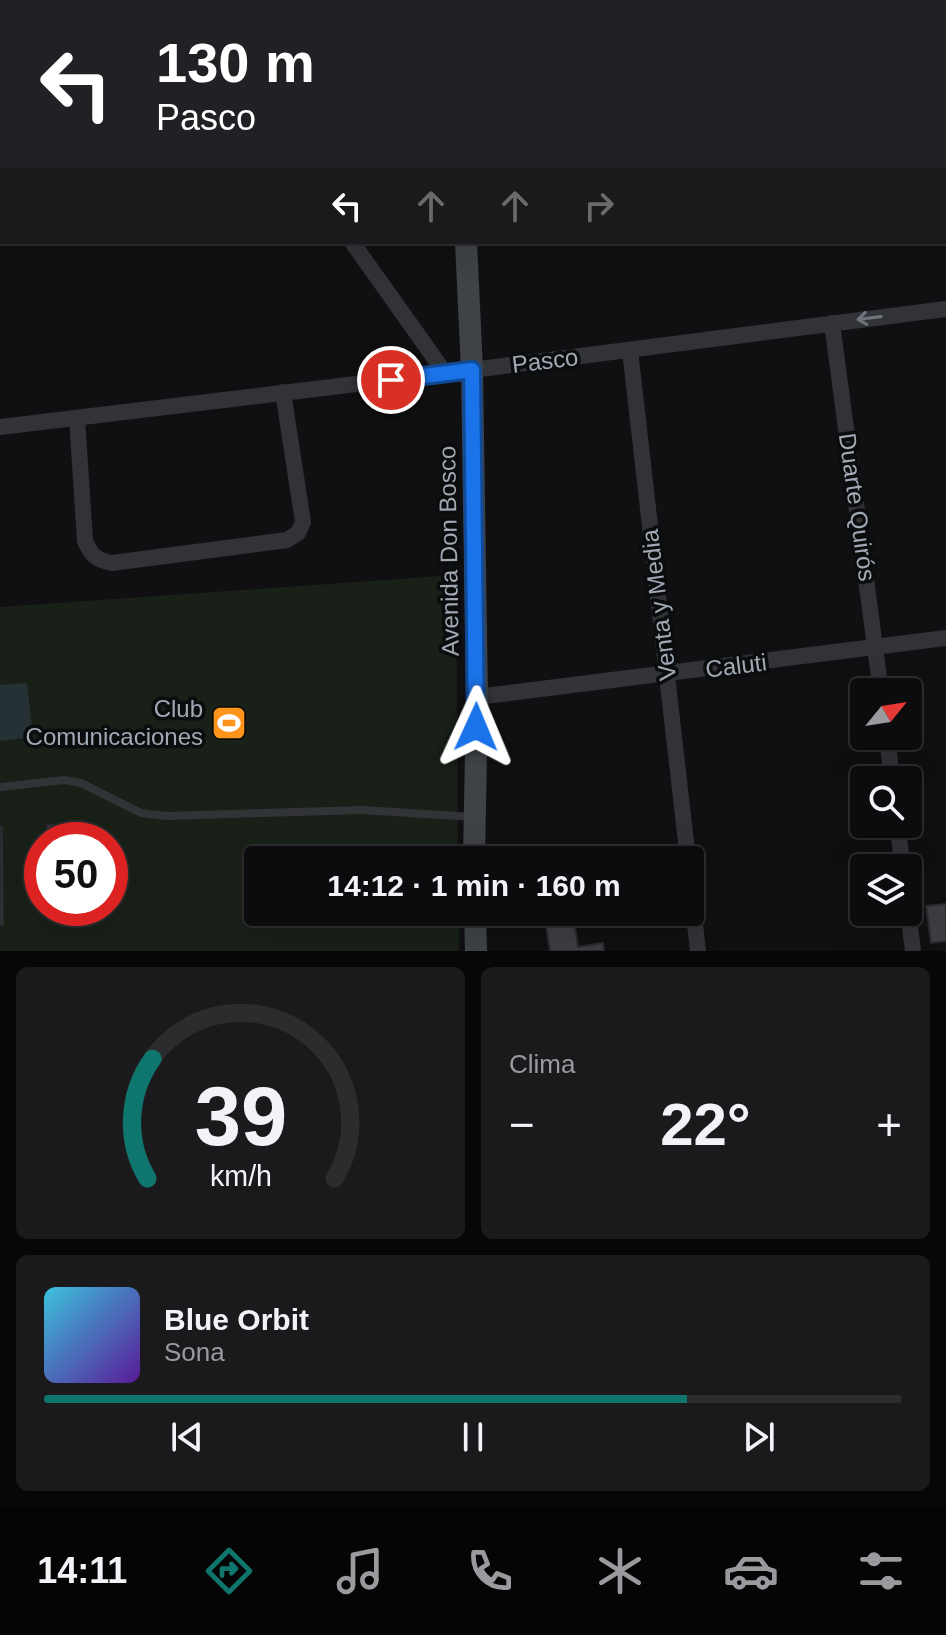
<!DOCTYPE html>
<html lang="es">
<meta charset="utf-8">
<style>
body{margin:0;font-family:Arial,sans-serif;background:#1a1a1c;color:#f1f3f6;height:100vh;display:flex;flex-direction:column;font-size:30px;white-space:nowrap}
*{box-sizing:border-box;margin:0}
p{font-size:26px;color:#9a9b9e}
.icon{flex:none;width:44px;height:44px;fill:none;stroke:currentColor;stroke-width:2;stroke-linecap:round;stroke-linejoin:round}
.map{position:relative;height:951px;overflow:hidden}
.details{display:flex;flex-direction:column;gap:16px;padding:16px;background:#070708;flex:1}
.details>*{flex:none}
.hud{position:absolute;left:0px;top:0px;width:946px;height:244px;box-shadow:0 8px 32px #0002,0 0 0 2px #2c2c2e;background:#202124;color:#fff;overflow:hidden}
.needle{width:52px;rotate:60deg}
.buttons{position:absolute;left:850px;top:678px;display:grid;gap:16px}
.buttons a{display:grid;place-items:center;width:72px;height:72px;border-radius:8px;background:#0c0c0e;box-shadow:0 8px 32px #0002,0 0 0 2px #2c2c2e;font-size:40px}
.speed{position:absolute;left:24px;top:822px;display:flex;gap:16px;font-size:40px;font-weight:700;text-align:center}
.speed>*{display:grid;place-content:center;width:104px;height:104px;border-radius:50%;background:#0c0c0e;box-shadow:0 8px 32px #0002,0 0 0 2px #2c2c2e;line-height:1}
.speed .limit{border:12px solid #d22;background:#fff;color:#111}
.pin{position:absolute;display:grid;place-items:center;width:68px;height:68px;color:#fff;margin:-34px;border:4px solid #fff;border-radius:50%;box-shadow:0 2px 8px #0007}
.me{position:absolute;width:88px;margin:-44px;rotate:1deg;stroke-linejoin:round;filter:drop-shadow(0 0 6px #0008)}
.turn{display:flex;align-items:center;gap:28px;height:168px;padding:0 24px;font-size:36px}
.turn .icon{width:104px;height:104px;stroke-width:2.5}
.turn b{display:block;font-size:56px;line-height:68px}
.lanes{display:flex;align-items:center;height:76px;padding:0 24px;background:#0003;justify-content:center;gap:40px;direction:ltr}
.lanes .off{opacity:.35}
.big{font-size:60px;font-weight:600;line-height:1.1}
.details .widget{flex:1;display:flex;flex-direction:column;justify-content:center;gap:12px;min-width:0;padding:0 28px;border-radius:12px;background:#1a1a1c}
.details .dial{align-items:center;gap:0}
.dial svg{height:208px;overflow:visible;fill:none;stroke:#2c2c2e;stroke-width:7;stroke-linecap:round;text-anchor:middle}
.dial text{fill:#f1f3f6;stroke:none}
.song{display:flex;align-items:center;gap:24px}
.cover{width:96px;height:96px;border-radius:12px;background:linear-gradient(135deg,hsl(190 70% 55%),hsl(270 70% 35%))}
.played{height:8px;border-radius:4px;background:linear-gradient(90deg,#0f766e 75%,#2c2c2e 75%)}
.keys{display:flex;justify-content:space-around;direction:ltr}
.heat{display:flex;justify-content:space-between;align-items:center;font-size:44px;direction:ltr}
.details .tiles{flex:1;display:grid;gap:16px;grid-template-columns:1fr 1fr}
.widget:last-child{grid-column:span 2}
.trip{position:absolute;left:244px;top:846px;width:460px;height:80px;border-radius:8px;background:#0c0c0e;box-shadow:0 8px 32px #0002,0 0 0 2px #2c2c2e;font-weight:600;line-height:80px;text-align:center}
.dock{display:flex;height:128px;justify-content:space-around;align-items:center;background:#050506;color:#9a9b9e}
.dock .icon{width:56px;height:56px}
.dock .current{color:#0f766e}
.dock b{font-size:36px;color:#f1f3f6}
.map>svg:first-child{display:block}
.green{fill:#182018;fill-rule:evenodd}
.water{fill:#263136}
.building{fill:#3c3e42;stroke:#2a2b2e;stroke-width:2}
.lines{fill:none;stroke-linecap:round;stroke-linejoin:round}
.service{stroke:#313337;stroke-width:8}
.minor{stroke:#313337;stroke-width:16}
.secondary{stroke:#3f4247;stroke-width:22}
.oneway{stroke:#6e747c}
.route-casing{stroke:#114b97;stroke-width:20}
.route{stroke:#1a73e8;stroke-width:14}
.labels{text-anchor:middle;stroke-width:7;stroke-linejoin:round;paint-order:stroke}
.street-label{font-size:24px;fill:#a0a9b4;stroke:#0b0c0d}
.poi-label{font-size:24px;fill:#a0a9b4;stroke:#0b0c0d;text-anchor:end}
</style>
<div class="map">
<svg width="946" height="951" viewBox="0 0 946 951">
<rect width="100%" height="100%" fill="#101012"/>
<!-- green -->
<path class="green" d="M456,575L458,860H258V912H459V951H0V607ZM42,840H110V908H42Z"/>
<!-- water -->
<path class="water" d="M27,683L33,737L0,741V685Z"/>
<!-- building -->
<path class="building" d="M876,0H946V131H944V2Z
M47,825H70V836H94V840H47Z
M0,827H2L3,925H0Z
M578,849L579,860H552L551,852Z
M946,904V941L931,943L926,906Z
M574,921L578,947L603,943L604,951H550L546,925Z"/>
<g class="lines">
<!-- service -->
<path class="service" d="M858,0V2
M944,212L946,213
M0,787L64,780L81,783L141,813L166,816L362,810L473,817"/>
<!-- minor -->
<path class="minor" d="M188,0L190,2
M0,192H2
M352,242L445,373
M832,323L881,692
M630,350L688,860
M77,418L85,541C91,555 96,560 112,563L287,540L298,533L303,522L283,392
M0,427L472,370L946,309
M477,697L946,638
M887,736L892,780
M897,824L903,868
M690,879L698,951
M908,911L913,951"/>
<!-- secondary -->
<path class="secondary" d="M460,0V2
M466,242L472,370L477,697L474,860
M475,912L476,951"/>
</g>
<!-- one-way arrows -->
<defs><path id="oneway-shaft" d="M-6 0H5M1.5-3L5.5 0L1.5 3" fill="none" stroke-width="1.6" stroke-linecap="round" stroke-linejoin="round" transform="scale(2)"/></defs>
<use class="oneway" href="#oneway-shaft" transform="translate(869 318) rotate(173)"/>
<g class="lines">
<!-- route casing -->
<g class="route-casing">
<path id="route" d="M391,380L472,370L476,727"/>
</g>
<!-- route -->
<use href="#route" class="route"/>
</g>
<!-- icons -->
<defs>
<g id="stadium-square" transform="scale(1.8)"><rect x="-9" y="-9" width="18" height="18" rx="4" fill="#ff941b" stroke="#0b0c0d"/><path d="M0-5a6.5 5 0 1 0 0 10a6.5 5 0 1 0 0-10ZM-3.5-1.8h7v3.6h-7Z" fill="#fff"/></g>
</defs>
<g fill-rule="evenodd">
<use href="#stadium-square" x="229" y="723"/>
</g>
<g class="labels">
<!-- street labels -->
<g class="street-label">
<text transform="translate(545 361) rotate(-7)" y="8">Pasco</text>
<text transform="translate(857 507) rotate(82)" y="8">Duarte Quirós</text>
<text transform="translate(449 551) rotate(-91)" y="8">Avenida Don Bosco</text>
<text transform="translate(659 605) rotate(-97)" y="8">Venta y Media</text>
<text transform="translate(736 666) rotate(-7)" y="8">Caluti</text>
</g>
<!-- poi labels -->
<g class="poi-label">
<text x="203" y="717">Club<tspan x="203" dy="28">Comunicaciones</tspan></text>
</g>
</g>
</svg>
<div class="buttons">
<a><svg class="needle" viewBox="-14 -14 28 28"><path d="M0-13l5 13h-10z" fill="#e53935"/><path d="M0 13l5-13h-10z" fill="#9a9b9e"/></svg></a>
<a><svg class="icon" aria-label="search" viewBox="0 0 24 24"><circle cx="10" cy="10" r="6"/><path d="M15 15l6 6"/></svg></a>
<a><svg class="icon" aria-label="layers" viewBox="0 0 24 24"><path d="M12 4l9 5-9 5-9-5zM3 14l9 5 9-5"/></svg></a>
</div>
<div class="speed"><div class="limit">50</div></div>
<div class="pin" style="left:391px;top:380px;background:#d93025"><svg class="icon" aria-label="arrive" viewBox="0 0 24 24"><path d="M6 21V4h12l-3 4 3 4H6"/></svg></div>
<svg class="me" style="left:476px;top:727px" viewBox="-20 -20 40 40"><path d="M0-17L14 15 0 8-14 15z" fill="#1a73e8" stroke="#fff" stroke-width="4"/></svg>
<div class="trip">14:12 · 1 min · 160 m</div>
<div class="hud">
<div class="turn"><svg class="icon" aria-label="left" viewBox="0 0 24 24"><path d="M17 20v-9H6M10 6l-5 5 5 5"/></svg><div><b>130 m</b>Pasco</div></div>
<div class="lanes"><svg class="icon" aria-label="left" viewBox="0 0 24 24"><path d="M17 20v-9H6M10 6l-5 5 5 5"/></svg><svg class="icon off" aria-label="ahead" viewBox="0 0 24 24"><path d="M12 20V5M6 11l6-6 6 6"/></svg><svg class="icon off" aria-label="ahead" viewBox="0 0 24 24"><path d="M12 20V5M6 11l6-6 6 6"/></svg><svg class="icon off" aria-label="right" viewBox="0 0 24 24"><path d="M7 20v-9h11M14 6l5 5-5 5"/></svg></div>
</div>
</div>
<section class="details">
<div class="tiles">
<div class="widget dial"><svg viewBox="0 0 100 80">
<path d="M14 69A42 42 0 1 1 86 69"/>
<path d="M14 69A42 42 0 0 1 16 23" stroke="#0f766e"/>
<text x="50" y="56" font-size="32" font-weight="700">39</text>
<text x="50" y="72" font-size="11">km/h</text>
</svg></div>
<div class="widget"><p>Clima</p>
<div class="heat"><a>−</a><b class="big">22°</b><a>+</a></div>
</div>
<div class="widget">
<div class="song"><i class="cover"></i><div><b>Blue Orbit</b><p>Sona</p></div></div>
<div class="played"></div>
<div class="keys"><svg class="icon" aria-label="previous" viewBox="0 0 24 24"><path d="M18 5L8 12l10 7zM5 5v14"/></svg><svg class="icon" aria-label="pause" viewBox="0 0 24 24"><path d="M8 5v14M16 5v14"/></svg><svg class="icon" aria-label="next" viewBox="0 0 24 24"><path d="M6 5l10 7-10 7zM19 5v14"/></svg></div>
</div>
</div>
</section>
<nav class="dock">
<b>14:11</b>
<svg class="icon current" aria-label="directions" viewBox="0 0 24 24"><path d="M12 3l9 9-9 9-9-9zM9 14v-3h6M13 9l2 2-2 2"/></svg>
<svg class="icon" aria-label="music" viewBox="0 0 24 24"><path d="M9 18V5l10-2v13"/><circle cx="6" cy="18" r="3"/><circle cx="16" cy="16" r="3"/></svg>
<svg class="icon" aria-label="phone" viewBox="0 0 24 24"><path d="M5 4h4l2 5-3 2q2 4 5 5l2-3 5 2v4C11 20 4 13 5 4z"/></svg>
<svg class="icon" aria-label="climate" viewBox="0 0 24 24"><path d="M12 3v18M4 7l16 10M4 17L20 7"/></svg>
<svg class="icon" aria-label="car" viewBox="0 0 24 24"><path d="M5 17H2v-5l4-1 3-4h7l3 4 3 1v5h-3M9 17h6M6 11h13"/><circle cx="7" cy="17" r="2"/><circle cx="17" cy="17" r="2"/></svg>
<svg class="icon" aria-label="filters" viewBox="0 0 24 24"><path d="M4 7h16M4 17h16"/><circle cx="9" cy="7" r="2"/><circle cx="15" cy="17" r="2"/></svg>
</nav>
